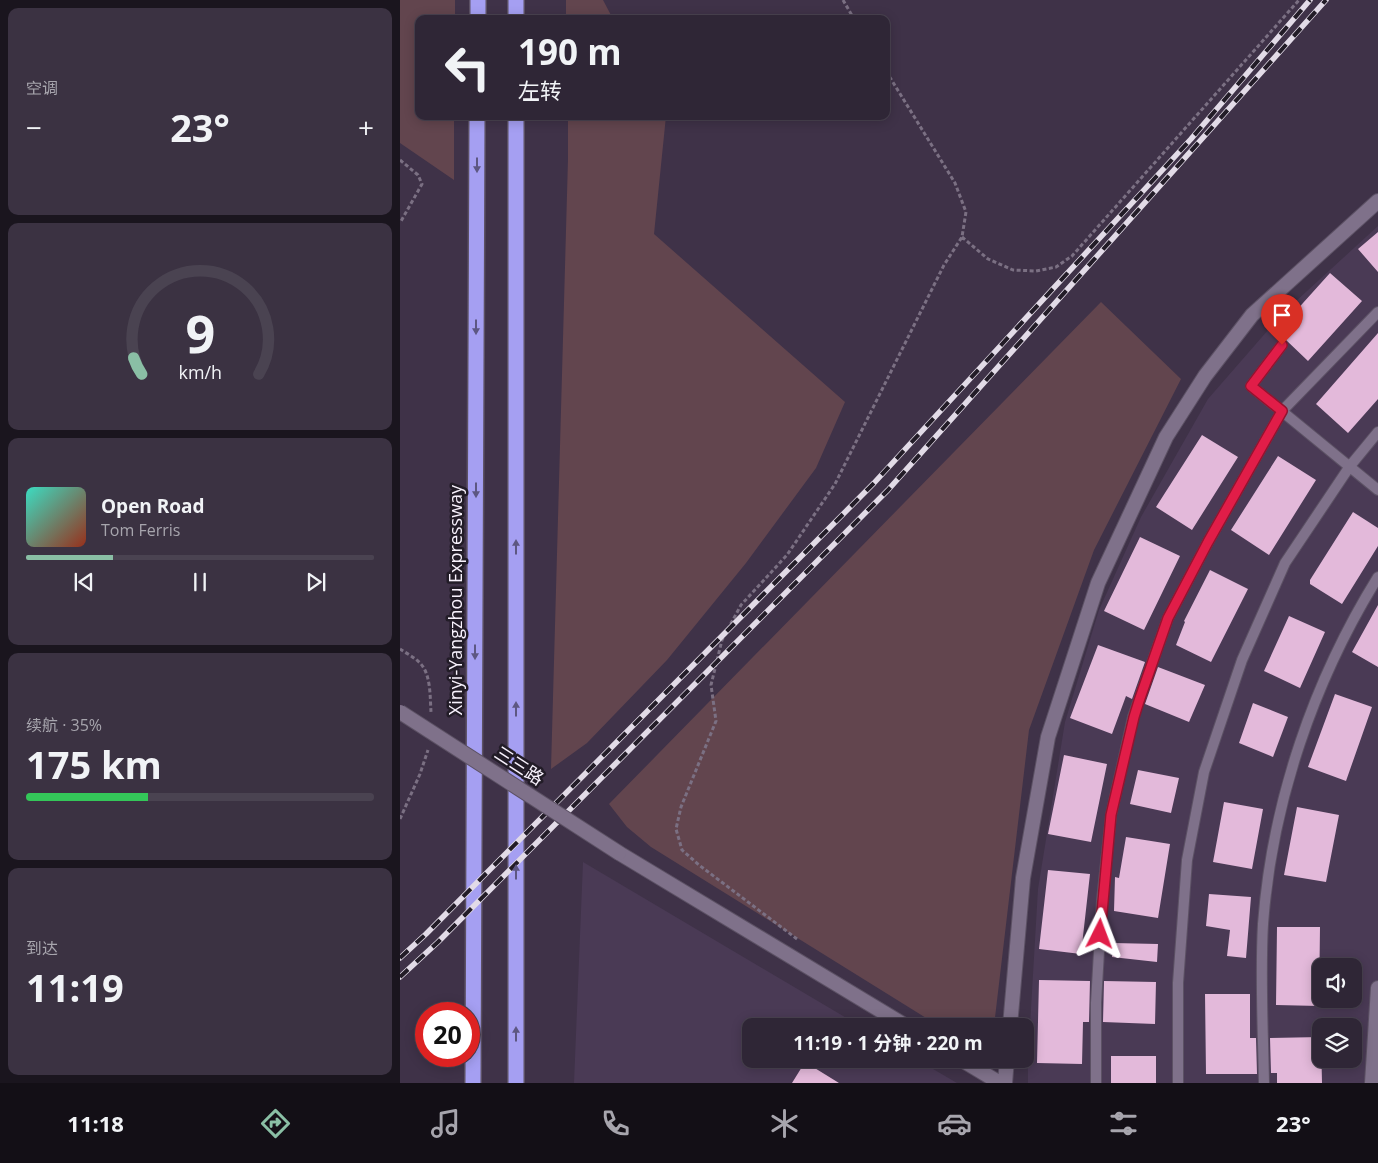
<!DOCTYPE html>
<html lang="zh">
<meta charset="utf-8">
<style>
body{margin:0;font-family:"Open Sans","Noto Sans SC",sans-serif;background:#3b3242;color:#f1f3f6;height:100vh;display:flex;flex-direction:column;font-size:19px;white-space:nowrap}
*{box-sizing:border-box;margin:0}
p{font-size:16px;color:#a7a5ad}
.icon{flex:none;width:28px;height:28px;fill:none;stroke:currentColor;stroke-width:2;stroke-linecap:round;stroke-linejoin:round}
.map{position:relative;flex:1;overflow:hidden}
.details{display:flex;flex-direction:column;gap:8px;padding:8px;background:#1a151e;width:400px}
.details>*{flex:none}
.hud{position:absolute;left:15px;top:15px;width:475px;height:105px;border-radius:10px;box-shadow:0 2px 12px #0003,0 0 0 1px #4a4351;background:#2f2636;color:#f1f3f6;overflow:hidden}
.controls{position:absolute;left:912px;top:958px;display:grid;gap:10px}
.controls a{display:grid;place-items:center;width:50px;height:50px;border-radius:10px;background:#2f2636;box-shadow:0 2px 12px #0003,0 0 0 1px #4a4351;font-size:25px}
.speed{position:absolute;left:15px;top:1002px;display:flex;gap:10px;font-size:25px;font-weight:700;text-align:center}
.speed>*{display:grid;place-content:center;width:65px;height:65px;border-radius:50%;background:#2f2636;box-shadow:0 2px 12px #0003,0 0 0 1px #4a4351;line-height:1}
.speed .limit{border:8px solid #d22;background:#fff;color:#111}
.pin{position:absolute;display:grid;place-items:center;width:42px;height:42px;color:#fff;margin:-51px -21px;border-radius:50% 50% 50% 0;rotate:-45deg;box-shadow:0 0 5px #0007}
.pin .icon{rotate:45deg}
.me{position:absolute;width:55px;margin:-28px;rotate:3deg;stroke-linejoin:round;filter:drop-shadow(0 0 4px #0008)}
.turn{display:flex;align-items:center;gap:18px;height:105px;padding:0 20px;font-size:22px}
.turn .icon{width:65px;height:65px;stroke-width:2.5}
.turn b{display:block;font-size:35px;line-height:42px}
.big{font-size:38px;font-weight:700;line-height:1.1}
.details .card{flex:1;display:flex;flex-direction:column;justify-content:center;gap:8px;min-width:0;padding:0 18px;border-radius:10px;background:#3b3242}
.details .dial{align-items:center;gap:0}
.dial svg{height:130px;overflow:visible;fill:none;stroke:#4a4351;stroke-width:7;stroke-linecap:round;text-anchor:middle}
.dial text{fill:#f1f3f6;stroke:none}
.song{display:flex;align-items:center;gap:15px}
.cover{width:60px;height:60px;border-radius:8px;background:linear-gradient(135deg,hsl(170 70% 55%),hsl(10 70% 35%))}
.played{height:5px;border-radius:2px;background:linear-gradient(90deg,#8abfa5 25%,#4a4351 25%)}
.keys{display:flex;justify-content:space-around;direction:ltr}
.heat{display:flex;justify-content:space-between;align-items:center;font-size:28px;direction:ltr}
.charge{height:8px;border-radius:4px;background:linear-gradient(90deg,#34c759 35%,#4a4351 0)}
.trip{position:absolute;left:342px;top:1018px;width:292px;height:50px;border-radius:10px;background:#2f2636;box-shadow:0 2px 12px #0003,0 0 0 1px #4a4351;font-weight:700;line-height:50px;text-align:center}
.tabs{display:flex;height:80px;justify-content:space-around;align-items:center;background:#130f16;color:#a7a5ad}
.tabs .icon{width:35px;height:35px}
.tabs .on{color:#8abfa5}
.tabs b{font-size:22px;color:#f1f3f6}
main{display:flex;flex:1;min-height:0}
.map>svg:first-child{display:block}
.built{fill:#4a3a55;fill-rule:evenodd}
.green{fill:#62454e}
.building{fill:#e3b9da}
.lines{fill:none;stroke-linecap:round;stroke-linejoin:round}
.service-casing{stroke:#5c5164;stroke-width:12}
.minor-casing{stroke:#5c5164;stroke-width:16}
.tertiary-casing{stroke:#5c5164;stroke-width:16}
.motorway-casing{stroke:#5c5164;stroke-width:18}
.path{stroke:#7b7083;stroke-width:3;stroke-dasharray:4 2.5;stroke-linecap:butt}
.service{stroke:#7f718a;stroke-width:10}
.minor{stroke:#7f718a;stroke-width:14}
.tertiary{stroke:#7f718a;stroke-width:14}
.motorway{stroke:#a59ff2;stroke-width:15}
.rail-casing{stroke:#e2dbe7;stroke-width:5.5}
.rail{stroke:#221c27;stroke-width:4;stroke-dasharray:11;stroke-linecap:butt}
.minor-bridge-casing{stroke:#5c5164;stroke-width:16;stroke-linecap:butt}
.minor-bridge{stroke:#7f718a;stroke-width:14}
.oneway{fill:#5d5782}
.route-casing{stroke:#92132f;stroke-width:12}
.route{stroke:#e11d48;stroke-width:9}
.labels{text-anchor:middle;stroke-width:5;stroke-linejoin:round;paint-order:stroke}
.street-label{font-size:18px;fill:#f8f2fd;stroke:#221c27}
</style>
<main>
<section class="details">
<div class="card"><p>空调</p>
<div class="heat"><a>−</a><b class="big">23°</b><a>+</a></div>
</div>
<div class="card dial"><svg viewBox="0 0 100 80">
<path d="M14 69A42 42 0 1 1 86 69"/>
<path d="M14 69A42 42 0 0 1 9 59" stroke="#8abfa5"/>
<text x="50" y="56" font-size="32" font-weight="700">9</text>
<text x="50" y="72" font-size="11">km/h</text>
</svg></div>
<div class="card">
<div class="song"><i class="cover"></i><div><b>Open Road</b><p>Tom Ferris</p></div></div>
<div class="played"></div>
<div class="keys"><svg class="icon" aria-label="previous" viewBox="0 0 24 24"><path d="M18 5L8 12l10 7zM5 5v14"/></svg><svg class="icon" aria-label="pause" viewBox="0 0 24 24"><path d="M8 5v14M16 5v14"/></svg><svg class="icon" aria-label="next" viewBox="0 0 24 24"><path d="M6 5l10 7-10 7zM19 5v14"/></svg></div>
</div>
<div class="card"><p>续航 · 35%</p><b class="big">175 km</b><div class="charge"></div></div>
<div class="card"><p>到达</p><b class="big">11:19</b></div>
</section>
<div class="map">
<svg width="978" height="1083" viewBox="0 0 978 1083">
<rect width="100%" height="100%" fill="#3f3248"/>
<!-- built -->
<path class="built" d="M978,226V1083H628V1060L638,889L665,722L699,610L741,517L808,399L883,313ZM921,966H954V999H921ZM921,1026H954V1059H921Z
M183,862L460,1026H351V1059H516L557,1083H174Z"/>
<!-- green -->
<path class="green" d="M0,0H55V19H19V116H54V180L0,143Z
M166,0H203L213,19H166Z
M168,116H266L254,234L445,402L416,468L346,563L267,660L187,743L151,769L168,159Z
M701,302L781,379L694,550L629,730L594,1026H539L251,847L227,827L209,804Z"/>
<!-- building -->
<path class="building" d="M978,232V272L958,249Z
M930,273L962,301L908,361L886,340L876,333Z
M978,333V399L948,433L916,404Z
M802,435L838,457L792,530L756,507Z
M878,456L916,480L869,555L831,530Z
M953,512L978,528V546L942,604L910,584V580Z
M740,537L780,556L744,630L704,611Z
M810,570L848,589L811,662L776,645L785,622L784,621Z
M978,605V667L952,652Z
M889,616L925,632L900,688L864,671Z
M698,645L745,662L732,699L726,696L712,734L670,718Z
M758,667L805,685L789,722L745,704Z
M935,694L972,707L946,781L908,767Z
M853,703L888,717L873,757L839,743Z
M664,755L707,764L691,842L648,834Z
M738,770L779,778L771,813L730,804Z
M824,802L863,809L852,869L813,862Z
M897,807L939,815L926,882L884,875Z
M726,837L770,844L758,918L714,911L715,877L719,878Z
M648,870L690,874L681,954L639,949Z
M809,894L851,897L846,958L827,956L830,930L806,926Z
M877,927H920L919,1006L876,1005Z
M713,943L758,944L757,962L712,957Z
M639,980L690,981L689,1022H683L682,1064L637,1063Z
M704,981L756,982L755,1024L703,1022Z
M805,994H850V1038H856L857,1074H806Z
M921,1037L922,1083H877V1073H871L870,1038Z
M711,1056H756V1083H711Z
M405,1062L439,1083H392Z"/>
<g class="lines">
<!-- service casing -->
<g class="service-casing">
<path id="service" d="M882,345L851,386L978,490
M696,1083V1003L702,900L711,815L733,717L768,618L808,542L882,411L978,312
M778,1083V983L787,860L804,772L842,660L885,563L950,466L978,432
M864,1083C863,1030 860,976 863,924C872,802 914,680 978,577"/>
</g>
<!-- minor casing -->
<g class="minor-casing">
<path id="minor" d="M219,853L506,1026
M610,1026L623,878L648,737L698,583L766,437L805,376L852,315L978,201
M560,1059L600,1083
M605,1083L607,1059"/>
</g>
<!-- tertiary casing -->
<g class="tertiary-casing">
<path id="tertiary" d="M972,1083L978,988"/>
</g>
<!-- motorway casing -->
<g class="motorway-casing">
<path id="motorway" d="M78,19V0
M116,19V0
M73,1083L77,116
M116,1083V116"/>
</g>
<!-- path -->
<path class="path" d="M443,0L454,19
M0,160L18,175L22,184L0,223
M562,237L588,259L613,270L636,271L656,267L672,256L899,0
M0,649C6,653 14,657 20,663C31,674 30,697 31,712
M0,819L20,774L28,750
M397,939L299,865L282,850L276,829L281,807L316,721L311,685L322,640L341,605L387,555L435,484L544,265L562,237L566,212L555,183L486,71"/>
<!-- service -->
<use href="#service" class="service"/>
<!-- minor -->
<use href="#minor" class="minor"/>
<!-- tertiary -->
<use href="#tertiary" class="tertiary"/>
<!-- motorway -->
<use href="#motorway" class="motorway"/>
<!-- rail casing -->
<g class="rail-casing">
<path id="rail" d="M0,958L26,934L474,483L791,139L910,0
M0,977L38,942L488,490L926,0"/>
</g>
<!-- rail -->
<use href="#rail" class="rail"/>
<!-- minor-bridge casing -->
<g class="minor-bridge-casing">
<path id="minor-bridge" d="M0,712L219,853"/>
</g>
<!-- minor-bridge -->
<use href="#minor-bridge" class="minor-bridge"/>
</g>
<!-- one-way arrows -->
<defs><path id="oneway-solid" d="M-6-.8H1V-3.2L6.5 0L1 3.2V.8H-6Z" transform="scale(1.25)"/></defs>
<g class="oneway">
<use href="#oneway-solid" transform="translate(77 165) rotate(90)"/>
<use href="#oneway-solid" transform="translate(76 327) rotate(90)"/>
<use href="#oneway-solid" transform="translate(76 490) rotate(90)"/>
<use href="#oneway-solid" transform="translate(116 547) rotate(-90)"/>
<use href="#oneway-solid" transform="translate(75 652) rotate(90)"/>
<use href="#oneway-solid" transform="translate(116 709) rotate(-90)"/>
<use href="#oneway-solid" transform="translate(116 872) rotate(-90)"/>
<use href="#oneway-solid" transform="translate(116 1034) rotate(-90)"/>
</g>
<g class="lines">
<!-- route casing -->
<g class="route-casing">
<path id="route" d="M700,934L711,815L734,717L739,701L768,618L808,542L882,411L851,386L882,345"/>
</g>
<!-- route -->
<use href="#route" class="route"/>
</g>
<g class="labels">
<!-- street labels -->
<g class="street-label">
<text transform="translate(56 600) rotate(-90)" y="6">Xinyi-Yangzhou Expressway</text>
<text transform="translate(119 766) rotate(33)" y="6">三三路</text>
</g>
</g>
</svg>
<div class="controls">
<a><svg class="icon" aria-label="sound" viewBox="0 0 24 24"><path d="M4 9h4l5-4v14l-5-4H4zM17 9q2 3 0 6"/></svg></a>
<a><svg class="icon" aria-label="layers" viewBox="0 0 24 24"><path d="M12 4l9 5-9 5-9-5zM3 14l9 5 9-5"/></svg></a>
</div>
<div class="speed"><div class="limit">20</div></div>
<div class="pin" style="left:882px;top:345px;background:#d93025"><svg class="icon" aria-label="arrive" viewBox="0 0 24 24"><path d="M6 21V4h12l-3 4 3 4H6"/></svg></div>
<svg class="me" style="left:700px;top:934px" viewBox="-20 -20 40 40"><path d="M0-17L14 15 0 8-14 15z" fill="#e11d48" stroke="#fff" stroke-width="4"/></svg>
<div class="trip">11:19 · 1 分钟 · 220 m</div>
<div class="hud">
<div class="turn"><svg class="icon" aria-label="left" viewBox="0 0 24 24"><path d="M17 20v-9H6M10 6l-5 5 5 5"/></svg><div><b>190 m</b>左转</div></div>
</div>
</div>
</main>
<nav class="tabs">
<b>11:18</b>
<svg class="icon on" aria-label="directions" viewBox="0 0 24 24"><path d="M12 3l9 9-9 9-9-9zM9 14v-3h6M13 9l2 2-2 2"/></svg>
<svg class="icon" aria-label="music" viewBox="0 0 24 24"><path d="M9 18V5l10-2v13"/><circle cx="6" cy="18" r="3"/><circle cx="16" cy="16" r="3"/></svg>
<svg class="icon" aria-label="phone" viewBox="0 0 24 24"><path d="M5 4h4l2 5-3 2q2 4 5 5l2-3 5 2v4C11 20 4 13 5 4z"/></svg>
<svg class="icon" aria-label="climate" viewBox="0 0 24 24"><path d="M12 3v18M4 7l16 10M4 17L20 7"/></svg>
<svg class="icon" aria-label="car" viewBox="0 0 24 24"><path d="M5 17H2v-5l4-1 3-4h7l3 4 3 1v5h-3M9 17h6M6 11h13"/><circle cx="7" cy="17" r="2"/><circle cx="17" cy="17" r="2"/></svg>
<svg class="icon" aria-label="filters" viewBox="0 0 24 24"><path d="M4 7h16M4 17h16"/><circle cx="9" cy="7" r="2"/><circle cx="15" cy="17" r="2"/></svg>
<b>23°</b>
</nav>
